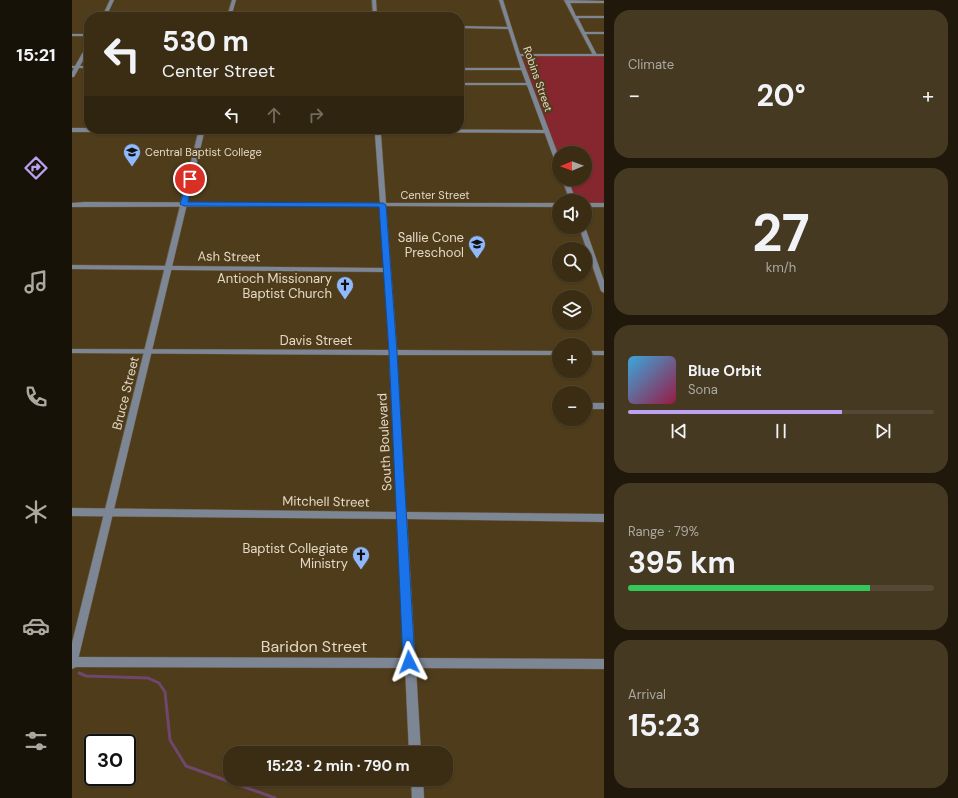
<!DOCTYPE html>
<meta charset="utf-8">
<style>
body{margin:0;font-family:"DM Sans",sans-serif;background:#453922;color:#f1f3f6;height:100vh;display:flex;flex-direction:column;font-size:15px;white-space:nowrap}
*{box-sizing:border-box;margin:0}
p{font-size:13px;color:#aba8a0}
.icon{flex:none;width:22px;height:22px;fill:none;stroke:currentColor;stroke-width:2;stroke-linecap:round;stroke-linejoin:round}
.map{position:relative;flex:1;overflow:hidden}
.side{display:flex;flex-direction:column;gap:10px;padding:10px;background:#20190b;width:354px}
.side>*{flex:none}
.banner{position:absolute;left:12px;top:12px;width:380px;height:122px;border-radius:16px;box-shadow:0 1px 3px #0004,0 0 0 1px #544934;background:#3a2d14;color:#f1f3f6;overflow:hidden}
.needle{width:26px;rotate:269deg}
.fabs{position:absolute;left:480px;top:146px;display:grid;gap:8px}
.fabs a{display:grid;place-items:center;width:40px;height:40px;border-radius:50%;background:#3a2d14;box-shadow:0 1px 3px #0004,0 0 0 1px #544934;font-size:20px}
.speed{position:absolute;left:12px;top:734px;display:flex;gap:8px;font-size:20px;font-weight:700;text-align:center}
.speed>*{display:grid;place-content:center;width:52px;height:52px;border-radius:50%;background:#3a2d14;box-shadow:0 1px 3px #0004,0 0 0 1px #544934;line-height:1}
.speed .limit{border:2px solid #111;border-radius:6px;background:#fff;color:#111}
.pin{position:absolute;display:grid;place-items:center;width:34px;height:34px;color:#fff;margin:-17px;border:2px solid #fff;border-radius:50%;box-shadow:0 1px 4px #0007}
.me{position:absolute;width:44px;margin:-22px;rotate:357deg;stroke-linejoin:round;filter:drop-shadow(0 0 3px #0008)}
.turn{display:flex;align-items:center;gap:14px;height:84px;padding:0 12px;font-size:18px}
.turn .icon{width:52px;height:52px;stroke-width:2.5}
.turn b{display:block;font-size:28px;line-height:34px}
.lanes{display:flex;align-items:center;height:38px;padding:0 12px;background:#0003;justify-content:center;gap:20px;direction:ltr}
.lanes .off{opacity:.35}
.big{font-size:30px;font-weight:700;line-height:1.1}
.side .card{flex:1;display:flex;flex-direction:column;justify-content:center;gap:6px;min-width:0;padding:0 14px;border-radius:16px;background:#453922}
.side .dial{align-items:center;gap:0}
.dial b{font-size:52px;line-height:1}
.song{display:flex;align-items:center;gap:12px}
.cover{width:48px;height:48px;border-radius:6px;background:linear-gradient(135deg,hsl(200 70% 55%),hsl(340 70% 35%))}
.played{height:4px;border-radius:2px;background:linear-gradient(90deg,#bca0f2 70%,#544934 70%)}
.keys{display:flex;justify-content:space-around;direction:ltr}
.heat{display:flex;justify-content:space-between;align-items:center;font-size:22px;direction:ltr}
.charge{height:6px;border-radius:3px;background:linear-gradient(90deg,#34c759 79%,#544934 0)}
.trip{position:absolute;left:151px;top:746px;width:230px;height:40px;border-radius:16px;background:#3a2d14;box-shadow:0 1px 3px #0004,0 0 0 1px #544934;font-weight:700;line-height:40px;text-align:center}
main{display:flex;flex:1;min-height:0}
.dock{display:flex;flex-direction:column;width:72px;justify-content:space-around;align-items:center;background:#171208;color:#aba8a0}
.dock .icon{width:28px;height:28px}
.dock .active{color:#bca0f2}
.dock b{font-size:18px;color:#f1f3f6}
.map>svg:first-child{display:block}
.green{fill:#86262e}
.lines{fill:none;stroke-linecap:round;stroke-linejoin:round}
.stream{stroke:#6f476d;stroke-width:3}
.minor-casing{stroke:#69583a;stroke-width:1}
.tertiary-casing{stroke:#69583a;stroke-width:1}
.minor{fill:#7d8695;fill-rule:evenodd}
.tertiary{fill:#7d8695;fill-rule:evenodd}
.route{fill:#1a73e8;stroke:#114b97}
.labels{text-anchor:middle;stroke-width:4;stroke-linejoin:round;paint-order:stroke}
.far-street-label{font-size:11px;fill:#e4d9c7;stroke:#4e3c1b}
.far-poi-label{font-size:11px;fill:#e4d9c7;stroke:#4e3c1b;text-anchor:start}
.poi-label{font-size:13px;fill:#e4d9c7;stroke:#4e3c1b;text-anchor:end}
.street-label{font-size:13px;fill:#e4d9c7;stroke:#4e3c1b}
.near-street-label{font-size:16px;fill:#e4d9c7;stroke:#4e3c1b}
</style>
<main>
<nav class="dock">
<b>15:21</b>
<svg class="icon active" aria-label="directions" viewBox="0 0 24 24"><path d="M12 3l9 9-9 9-9-9zM9 14v-3h6M13 9l2 2-2 2"/></svg>
<svg class="icon" aria-label="music" viewBox="0 0 24 24"><path d="M9 18V5l10-2v13"/><circle cx="6" cy="18" r="3"/><circle cx="16" cy="16" r="3"/></svg>
<svg class="icon" aria-label="phone" viewBox="0 0 24 24"><path d="M5 4h4l2 5-3 2q2 4 5 5l2-3 5 2v4C11 20 4 13 5 4z"/></svg>
<svg class="icon" aria-label="climate" viewBox="0 0 24 24"><path d="M12 3v18M4 7l16 10M4 17L20 7"/></svg>
<svg class="icon" aria-label="car" viewBox="0 0 24 24"><path d="M5 17H2v-5l4-1 3-4h7l3 4 3 1v5h-3M9 17h6M6 11h13"/><circle cx="7" cy="17" r="2"/><circle cx="17" cy="17" r="2"/></svg>
<svg class="icon" aria-label="filters" viewBox="0 0 24 24"><path d="M4 7h16M4 17h16"/><circle cx="9" cy="7" r="2"/><circle cx="15" cy="17" r="2"/></svg>
</nav>
<div class="map">
<svg width="532" height="798" viewBox="0 0 532 798">
<rect width="100%" height="100%" fill="#4e3c1b"/>
<!-- green -->
<path class="green" d="M455,56H532V204H513V201H503L495,179H513V153H487V157L451,58Z"/>
<g class="lines">
<!-- stream -->
<path class="stream" d="M7,673L14,676L76,678L87,683L93,692L98,740L114,766L203,798"/>
<!-- minor casing -->
<g class="minor-casing">
<path id="minor" d="M38,0H42L34,17H30Z
M300,0H304L305,17H301Z
M492,0L532,1V3H498L504,16H532V18H506L513,32H532V34H514L525,55V56L521,55Z
M387,26L438,27L440,28L438,29L387,28Z
M0,34H17V36H0Z
M17,44V49L8,66H17V68H7L2,77H0V72L2,68H0V66H3L15,45Z
M387,68H451L453,69L451,70H387Z
M387,83H457L459,84L457,85H387Z
M0,128L476,130V132L474,133L310,132L309,135L314,203H487V207L314,206L325,350L487,351V355H325L334,512L532,514V522L335,519L343,658L532,659V669L344,668L349,753H337L333,668L0,667V657L333,658L326,519L0,516V508L325,512L317,355L0,353V349L317,350L312,272L0,269V265L312,268L308,206L0,207V203L12,202L308,203L303,135L305,132H0Z
M513,203H532V207H513Z
M513,351H532V355H513Z
M513,403H532V409H513Z
M488,419H496L497,422L496,424H490Z
M339,779H351L352,798H340Z"/>
</g>
<!-- tertiary casing -->
<g class="tertiary-casing">
<path id="tertiary" d="M160,0H164L159,17H155Z
M427,0H431L448,54H532V56H449L487,157V166L484,164L449,69Z
M127,129H133L5,664L4,667L0,669V643Z
M490,179H496L504,201H498Z
M507,227H513L532,281V293L529,291Z"/>
</g>
<!-- minor -->
<use href="#minor" class="minor"/>
<!-- tertiary -->
<use href="#tertiary" class="tertiary"/>
</g>
<!-- route -->
<path class="route" d="M116,177L121,179L116,202L311,203L314,205L325,352L343,662L342,666L337,668L333,666L331,662L317,352L307,207L112,206L108,204Z"/>
<!-- icons -->
<defs>
<g id="university-pin" transform="scale(0.9)"><path d="M0 17L-7.5 6A9.5 9.5 0 1 1 7.5 6Z" fill="#8fb8fd" stroke="#4e3c1b"/><path d="M0-5L7-2L0 1L-7-2ZM-4 1L0 2.5L4 1V4Q0 6-4 4Z" fill="#111"/></g>
<g id="school-pin" transform="scale(0.9)"><path d="M0 17L-7.5 6A9.5 9.5 0 1 1 7.5 6Z" fill="#8fb8fd" stroke="#4e3c1b"/><path d="M0-5L7-2L0 1L-7-2ZM-4 1L0 2.5L4 1V4Q0 6-4 4Z" fill="#111"/></g>
<g id="church-pin" transform="scale(0.9)"><path d="M0 17L-7.5 6A9.5 9.5 0 1 1 7.5 6Z" fill="#8fb8fd" stroke="#4e3c1b"/><path d="M-1.2-6h2.4v3.5h3.3v2.4h-3.3V6h-2.4V-.1h-3.3v-2.4h3.3Z" fill="#111"/></g>
</defs>
<g fill-rule="evenodd">
<use href="#university-pin" x="60" y="152"/>
<use href="#school-pin" x="405" y="244"/>
<use href="#church-pin" x="273" y="285"/>
<use href="#church-pin" x="289" y="555"/>
</g>
<g class="labels">
<!-- far-street labels -->
<g class="far-street-label">
<text transform="translate(466 79) rotate(71)" y="4">Robins Street</text>
<text x="363" y="199">Center Street</text>
</g>
<!-- far-poi labels -->
<g class="far-poi-label">
<text x="73" y="156">Central Baptist College</text>
</g>
<!-- poi labels -->
<g class="poi-label">
<text x="392" y="242">Sallie Cone<tspan x="392" dy="15">Preschool</tspan></text>
<text x="260" y="283">Antioch Missionary<tspan x="260" dy="15">Baptist Church</tspan></text>
<text x="276" y="553">Baptist Collegiate<tspan x="276" dy="15">Ministry</tspan></text>
</g>
<!-- street labels -->
<g class="street-label">
<text transform="translate(157 256) rotate(1)" y="5">Ash Street</text>
<text x="244" y="345">Davis Street</text>
<text transform="translate(53 393) rotate(-76)" y="5">Bruce Street</text>
<text transform="translate(312 442) rotate(-93)" y="5">South Boulevard</text>
<text transform="translate(254 501) rotate(1)" y="5">Mitchell Street</text>
</g>
<!-- near-street labels -->
<g class="near-street-label">
<text x="242" y="652">Baridon Street</text>
</g>
</g>
</svg>
<div class="fabs">
<a><svg class="needle" viewBox="-14 -14 28 28"><path d="M0-13l5 13h-10z" fill="#e53935"/><path d="M0 13l5-13h-10z" fill="#aba8a0"/></svg></a>
<a><svg class="icon" aria-label="sound" viewBox="0 0 24 24"><path d="M4 9h4l5-4v14l-5-4H4zM17 9q2 3 0 6"/></svg></a>
<a><svg class="icon" aria-label="search" viewBox="0 0 24 24"><circle cx="10" cy="10" r="6"/><path d="M15 15l6 6"/></svg></a>
<a><svg class="icon" aria-label="layers" viewBox="0 0 24 24"><path d="M12 4l9 5-9 5-9-5zM3 14l9 5 9-5"/></svg></a>
<a>+</a>
<a>−</a>
</div>
<div class="speed"><div class="limit">30</div></div>
<div class="pin" style="left:118px;top:179px;background:#d93025"><svg class="icon" aria-label="arrive" viewBox="0 0 24 24"><path d="M6 21V4h12l-3 4 3 4H6"/></svg></div>
<svg class="me" style="left:337px;top:662px" viewBox="-20 -20 40 40"><path d="M0-17L14 15 0 8-14 15z" fill="#1a73e8" stroke="#fff" stroke-width="4"/></svg>
<div class="trip">15:23 · 2 min · 790 m</div>
<div class="banner">
<div class="turn"><svg class="icon" aria-label="left" viewBox="0 0 24 24"><path d="M17 20v-9H6M10 6l-5 5 5 5"/></svg><div><b>530 m</b>Center Street</div></div>
<div class="lanes"><svg class="icon" aria-label="left" viewBox="0 0 24 24"><path d="M17 20v-9H6M10 6l-5 5 5 5"/></svg><svg class="icon off" aria-label="ahead" viewBox="0 0 24 24"><path d="M12 20V5M6 11l6-6 6 6"/></svg><svg class="icon off" aria-label="right" viewBox="0 0 24 24"><path d="M7 20v-9h11M14 6l5 5-5 5"/></svg></div>
</div>
</div>
<section class="side">
<div class="card"><p>Climate</p>
<div class="heat"><a>−</a><b class="big">20°</b><a>+</a></div>
</div>
<div class="card dial"><b>27</b><p>km/h</p></div>
<div class="card">
<div class="song"><i class="cover"></i><div><b>Blue Orbit</b><p>Sona</p></div></div>
<div class="played"></div>
<div class="keys"><svg class="icon" aria-label="previous" viewBox="0 0 24 24"><path d="M18 5L8 12l10 7zM5 5v14"/></svg><svg class="icon" aria-label="pause" viewBox="0 0 24 24"><path d="M8 5v14M16 5v14"/></svg><svg class="icon" aria-label="next" viewBox="0 0 24 24"><path d="M6 5l10 7-10 7zM19 5v14"/></svg></div>
</div>
<div class="card"><p>Range · 79%</p><b class="big">395 km</b><div class="charge"></div></div>
<div class="card"><p>Arrival</p><b class="big">15:23</b></div>
</section>
</main>
